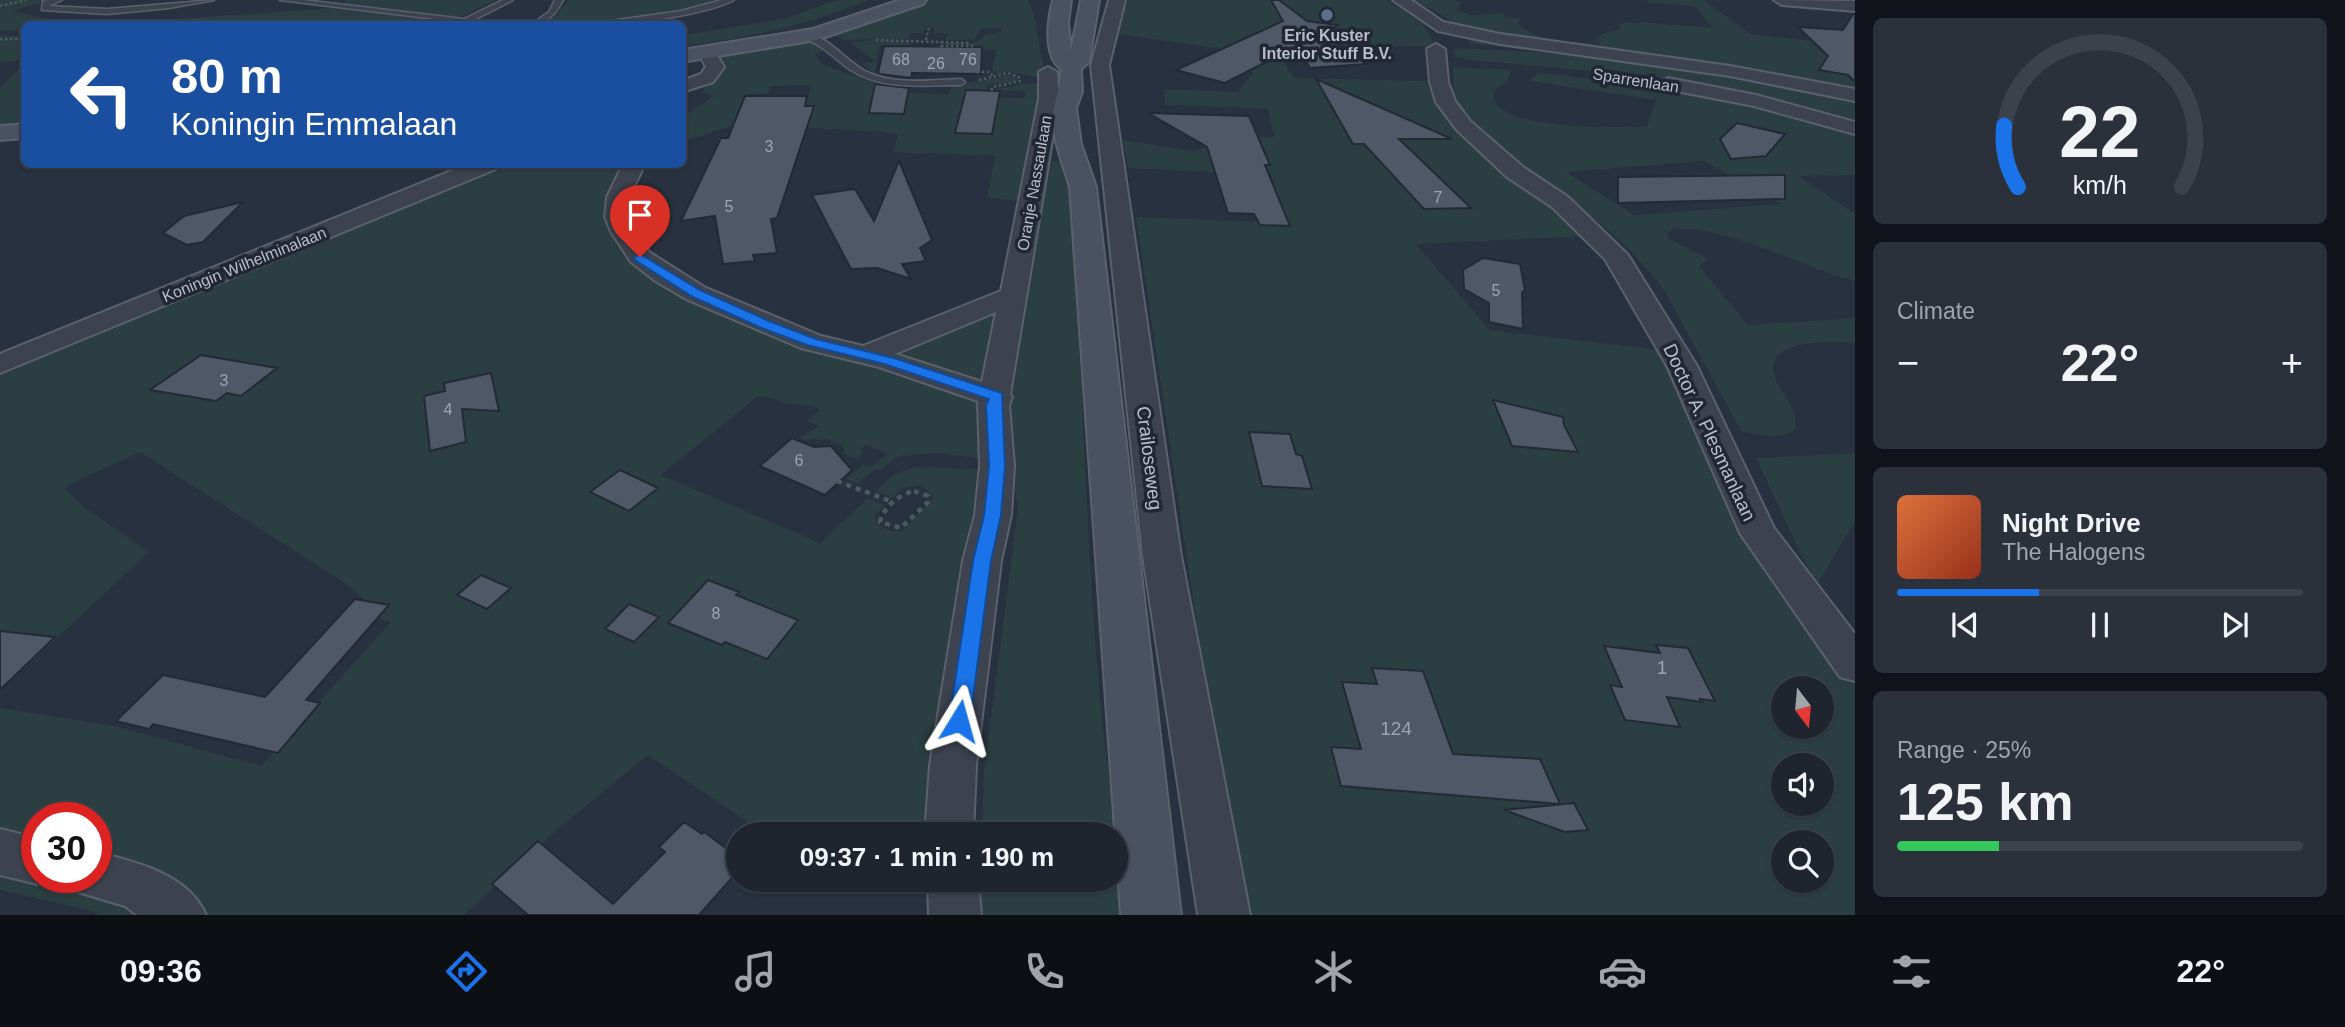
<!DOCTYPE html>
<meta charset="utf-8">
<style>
body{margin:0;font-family:Helvetica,sans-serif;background:#2b313b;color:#f1f3f6;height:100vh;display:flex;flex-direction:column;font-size:26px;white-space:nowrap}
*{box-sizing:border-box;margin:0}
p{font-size:23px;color:#a1a5aa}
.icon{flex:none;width:38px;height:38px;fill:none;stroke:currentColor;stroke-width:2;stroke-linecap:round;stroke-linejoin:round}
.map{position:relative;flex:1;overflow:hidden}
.sheet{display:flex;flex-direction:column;gap:18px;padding:18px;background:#10141a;width:490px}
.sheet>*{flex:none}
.banner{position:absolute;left:21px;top:21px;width:665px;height:147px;border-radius:10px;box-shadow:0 2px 5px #0004,0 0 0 2px #3c424b;background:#1a4fa0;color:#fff;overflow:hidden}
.needle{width:46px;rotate:164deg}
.buttons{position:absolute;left:1771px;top:676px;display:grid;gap:14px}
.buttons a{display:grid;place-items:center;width:63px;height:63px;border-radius:50%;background:#1e252f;box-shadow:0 2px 5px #0004,0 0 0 2px #3c424b;font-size:35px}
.speed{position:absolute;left:21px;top:802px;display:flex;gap:14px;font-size:35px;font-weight:700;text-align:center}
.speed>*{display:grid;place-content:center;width:91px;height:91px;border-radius:50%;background:#1e252f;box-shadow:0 2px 5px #0004,0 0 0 2px #3c424b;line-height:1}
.speed .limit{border:10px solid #d22;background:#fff;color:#111}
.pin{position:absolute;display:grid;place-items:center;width:60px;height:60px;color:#fff;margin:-72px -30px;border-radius:50% 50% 50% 0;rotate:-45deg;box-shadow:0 0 7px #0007}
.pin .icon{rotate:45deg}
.me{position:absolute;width:77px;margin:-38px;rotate:8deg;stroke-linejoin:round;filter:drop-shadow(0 0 5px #0008)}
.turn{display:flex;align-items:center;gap:24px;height:147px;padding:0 35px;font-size:32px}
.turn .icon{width:91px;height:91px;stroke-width:2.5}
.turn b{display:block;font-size:49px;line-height:60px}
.big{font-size:52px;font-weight:700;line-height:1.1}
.sheet .widget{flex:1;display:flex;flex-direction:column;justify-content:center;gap:10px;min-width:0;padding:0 24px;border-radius:10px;background:#2b313b}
.sheet .dial{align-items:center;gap:0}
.dial svg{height:182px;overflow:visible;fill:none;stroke:#3c424b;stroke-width:7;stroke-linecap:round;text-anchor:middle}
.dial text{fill:#f1f3f6;stroke:none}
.song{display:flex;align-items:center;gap:21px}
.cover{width:84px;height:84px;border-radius:10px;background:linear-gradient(135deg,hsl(20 70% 55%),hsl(10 70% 35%))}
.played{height:7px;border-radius:4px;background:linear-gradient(90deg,#1a73e8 35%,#3c424b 35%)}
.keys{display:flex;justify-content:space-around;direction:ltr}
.heat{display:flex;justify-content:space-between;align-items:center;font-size:38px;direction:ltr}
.charge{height:10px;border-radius:5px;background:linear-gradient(90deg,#34c759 25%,#3c424b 0)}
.trip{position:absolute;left:726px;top:822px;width:402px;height:70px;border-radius:35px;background:#1e252f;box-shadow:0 2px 5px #0004,0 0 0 2px #3c424b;font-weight:700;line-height:70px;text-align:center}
.tabs{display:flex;height:112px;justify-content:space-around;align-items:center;background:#0c0f13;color:#a1a5aa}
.tabs .icon{width:49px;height:49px}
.tabs .selected{color:#1a73e8}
.tabs b{font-size:32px;color:#f1f3f6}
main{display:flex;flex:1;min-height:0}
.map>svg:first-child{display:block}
.green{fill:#2b3e41;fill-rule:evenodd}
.building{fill:#4e5867;stroke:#232a36;stroke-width:2}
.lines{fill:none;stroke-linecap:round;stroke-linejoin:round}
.service-casing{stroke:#5a616c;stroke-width:3}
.minor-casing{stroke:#5a616c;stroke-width:4}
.secondary-casing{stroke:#5a616c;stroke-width:4}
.path-far1{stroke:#4a5b5e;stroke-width:2.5;stroke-dasharray:2.5 2.5;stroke-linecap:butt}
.path{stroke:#4a5b5e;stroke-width:4.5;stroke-dasharray:5 5;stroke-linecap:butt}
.service{fill:#3c434f;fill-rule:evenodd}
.minor{fill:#3c434f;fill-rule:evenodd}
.secondary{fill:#4a5261;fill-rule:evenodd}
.route{fill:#1a73e8;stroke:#114b97;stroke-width:2}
.service-dot{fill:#5c6f8a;stroke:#212834;stroke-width:2.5}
.labels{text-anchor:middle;stroke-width:7;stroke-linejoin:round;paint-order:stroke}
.far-poi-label{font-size:16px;font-weight:bold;fill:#b8bec9;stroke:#212834}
.number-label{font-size:16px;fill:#9ea4b0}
.far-street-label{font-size:16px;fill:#b8bec9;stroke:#212834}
.street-label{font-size:19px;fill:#b8bec9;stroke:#212834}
.near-number-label{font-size:19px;fill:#9ea4b0}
</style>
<main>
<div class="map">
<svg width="1855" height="915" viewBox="0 0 1855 915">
<rect width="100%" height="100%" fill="#28313f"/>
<!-- green -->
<path class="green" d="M0,0H52L11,11L62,22L115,23L332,8L464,24H24V31H0Z
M344,0H496L460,17L346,4Z
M568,0H721C667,19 604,24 546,23C549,18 562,10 568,0Z
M836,0H869C808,25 747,38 683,46V35L784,19Z
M928,0H1028L1034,15L1046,79L1009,72L996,74L992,70L996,50H974V46L945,45V42L975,43L986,35L1002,32L1001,28H982L974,40H945L947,34L933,33L935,29L925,26L923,33H909V39L845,40L829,34L891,15Z
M1128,0H1386C1405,12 1431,23 1434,47L1274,45L1294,78L1428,81C1434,124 1553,206 1590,236L1416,244L1490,330L1670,351L1855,678V915H1247L1220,780L1136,217L1284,223L1271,175L1128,168L1123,140L1193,151L1244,137H1274L1268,109L1165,105L1164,89L1237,92L1253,73L1230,50L1118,34L1122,11ZM1783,688H1822V726H1783ZM1783,765H1822V803H1783ZM1783,842H1822V880H1783Z
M1414,0H1454L1462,3L1456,9L1470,15L1502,13L1506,17L1520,19L1518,23L1523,29L1575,51L1471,44C1456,22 1438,12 1414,0Z
M1646,0H1704L1751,34L1855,46V92L1617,55L1601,46L1597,39L1604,33L1619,30L1620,26L1616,24L1641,22L1713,28L1694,6L1648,3Z
M0,35L24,37V60L0,62Z
M874,40L909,41L912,46L880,45L875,72L893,74L892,78L872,73L862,64L875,61L849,42Z
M805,42L818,43L826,50L815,54L822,64L878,84L876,92L949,94L952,86L1010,75L1019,79L1018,81L987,85L985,97L1025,98V91L994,90L1022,84L1041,83L1042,122L1020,201L987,198L995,156L893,152L898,135L884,132L737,124L683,142L682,117L714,96L702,93L722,55ZM772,86L810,85L811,86L805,103L743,101L746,94H767Z
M1458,48C1592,52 1723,74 1855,98V124L1681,83L1614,73L1470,60L1454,56V50Z
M24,64V121L0,124V88Z
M1455,67L1511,70L1508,81L1495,90C1494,96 1493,101 1498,106C1520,129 1615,128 1647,126L1656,100L1530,81L1538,72L1716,96L1855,132V175L1799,176L1855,214V281C1799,267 1729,225 1672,229L1668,234V238L1708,259L1699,266L1748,325L1855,318V343C1832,342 1759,337 1776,380C1783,397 1799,409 1795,429C1778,442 1761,435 1741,431L1664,290L1633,253L1607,229L1470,123L1454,97L1453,69ZM1704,161L1780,204L1634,215L1566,172Z
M1052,161H1070L1067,172C1084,351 1084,531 1101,710C1108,779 1119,847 1128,915H981L980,880H1116V835H982L984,772L1018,508L1008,444L1009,336L1040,188Z
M511,165H623C615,177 611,190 609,204C601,259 656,283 697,302C733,318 767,335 805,346C831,354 857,357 883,364C917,374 951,386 984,397L978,458L936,453L899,456L880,470L875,469L857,484L846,479L863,464L872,467L887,454L866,444L860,450L864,452L857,459L844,454L843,446L826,439L807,440L799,438L819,426L807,421L820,410C809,405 803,404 792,404C780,403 771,394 757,397L661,475L820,543L868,498L885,506L875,515L877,524L891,531H902L934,498L921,485L903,488L892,498L876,491L894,474L916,467L981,469L943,835H767L648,755L559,828L464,915H99L89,910L0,890V708L115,726L261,766L391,622L361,612L365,606L363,599L348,585L140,452L74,482L65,489L84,507L149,552L0,691V372ZM37,817H96V877H37Z
M1003,307L987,390L880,352Z
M1855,453V521L1818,583L1802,557L1756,458Z"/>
<!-- building -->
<path class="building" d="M1271,0H1279L1307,21L1338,25L1323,33L1366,64L1310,68L1297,46L1225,83L1176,70L1283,21Z
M1853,14H1855V82L1848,75L1819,70L1828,56L1798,27L1843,30Z
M884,46L982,47L981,74L912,73L911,78L880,74L878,73Z
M1316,79L1452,139H1399L1471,208L1424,209L1364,144H1353Z
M875,84L909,88L904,114L869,113Z
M966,90L1000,91L992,134L955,133Z
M745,96H807L805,106H814L777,218L771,219L777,253L753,255L755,261L723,264L715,216L681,221L721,138H728Z
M1148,113L1249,116L1270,165H1265L1290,226L1260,225L1254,214L1228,213L1207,147Z
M1737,123L1785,134L1766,156L1731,159L1720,139Z
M899,161L932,240L920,248L926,261L902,264L911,279L877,268L851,269L812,195L855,189L874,221Z
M1785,175V199L1618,203V177Z
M243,202L203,242L187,245L163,233L184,216Z
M1483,258L1520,264L1525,290L1522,293L1523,329L1489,322V303L1464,289L1463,270Z
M201,355L277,368L241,396L227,393L216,401L150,390Z
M491,373L499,411L462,409L466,442L430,451L424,396L445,391L444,383Z
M1493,400L1563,417L1564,425L1578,452L1512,446Z
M1249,432L1290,434L1296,454L1302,456L1312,489L1262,486Z
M792,438L814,447L831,446L852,470L825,495L760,466Z
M620,470L658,488L629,511L590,492Z
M481,575L511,588L487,609L457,595Z
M708,580L739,592L736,595L798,620L767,659L725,642L722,645L668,623Z
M355,599L389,605L306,700L320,703L278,753L153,724L149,729L116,721L163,675L265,697Z
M629,604L659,617L634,642L605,629Z
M0,631L55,637L0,690Z
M1656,645L1688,648L1715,701L1700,699L1702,702L1667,697L1680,727L1625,720L1610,685L1622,687L1604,646L1660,653Z
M1372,668L1423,671L1453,754L1540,759L1560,804L1341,786L1331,747L1361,749L1342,682L1377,684Z
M1574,803L1588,830L1565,832L1504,810Z
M684,822L702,834L704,832L738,857V871L699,915H528L492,884L538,841L613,904L665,852L659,847Z"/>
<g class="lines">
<!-- service casing -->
<g class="service-casing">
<path id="service" d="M49,0H62L49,6L107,9L214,0L169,8L107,14L42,10L43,1Z
M280,0H303L464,19L503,0H513L474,20L494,24H476Z
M555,0H563C556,13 547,24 532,24L549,12Z
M722,0H734C705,15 622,27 589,24L681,11Z
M804,34C829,34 847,64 869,73C897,85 931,80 961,79L965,82L961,85C924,85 882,91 849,69C834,58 822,45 804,38Z"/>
</g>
<!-- minor casing -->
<g class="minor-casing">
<path id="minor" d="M1109,0H1125L1109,65L1181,556L1250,915H1198L1143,556L1091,65Z
M1393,0H1411L1443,22L1500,34L1730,66L1855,89V101L1730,76L1500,44L1438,31Z
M1774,0L1855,1V11L1782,5Z
M1436,44L1445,49L1448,82L1455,101L1470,121L1523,167L1568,197L1628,255L1697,366L1774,528L1855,634V681L1840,677L1740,533L1667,366L1605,259L1552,207L1507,177L1456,129L1436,102L1430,82L1427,49Z
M708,49L714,50L724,67L713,82L682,92V81L701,74L706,67L699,54Z
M1048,67L1057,72L1059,99L1010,394L1012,397L1009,405L1014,466L1011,515L1001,561L976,765L973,835H925L930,765L963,561L975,515L980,466L978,401L879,367L801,348L686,299L654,280L631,262L611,232L605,217L607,197L623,164H645L629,197V217L649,252L704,287L821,336L863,346L1001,291L1039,99V72ZM996,312L982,382L895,354Z
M1668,78L1756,95L1855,122V134L1754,106L1661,88L1659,84Z
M468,164H498L496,169L0,373V354Z
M0,829L37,838V877H54L37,884L0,875Z
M96,852C136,862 188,874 206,915H137L125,906L78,892L72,877H96Z
M928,880H978L981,915H929Z"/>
</g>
<!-- secondary casing -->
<g class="secondary-casing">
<path id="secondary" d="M900,0H926L923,4L816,40L682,62V50L813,29Z
M1053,0H1071L1068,23L1071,51L1081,0H1099L1089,62L1081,69L1082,92L1076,108L1081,144L1096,187L1181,915H1121L1070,187C1063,163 1049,132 1054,106C1058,91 1060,86 1061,69C1043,56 1048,19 1053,0Z
M24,124V138L0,140V126Z"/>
</g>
<!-- path-far1 -->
<path class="path-far1" d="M0,6L26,0
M0,39H24
M876,40L970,43
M926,40L929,26
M942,41L941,46H972L974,72H990L993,77
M979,80L1008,73L1021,78
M989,95L993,87L1021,81"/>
<!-- path -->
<path class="path" d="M837,481L893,502
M914,491L928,496V502L901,528L880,522C884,506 899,495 914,491Z"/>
<!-- service -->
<use href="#service" class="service"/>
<!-- minor -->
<use href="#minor" class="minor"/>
<!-- secondary -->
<use href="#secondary" class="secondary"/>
</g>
<!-- route -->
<path class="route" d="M640,254L700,290L769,321L816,339L894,358L1002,393L1005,466L1001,515L991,561L970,721L967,727L959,730L952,727L949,721L973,561L984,515L989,466L986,405L989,399L884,364L807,345L759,327L691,296L635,260L634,257Z"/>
<!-- markers -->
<circle class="service-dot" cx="1327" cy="15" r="7"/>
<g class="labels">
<!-- far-poi labels -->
<g class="far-poi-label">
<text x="1327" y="41">Eric Kuster<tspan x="1327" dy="18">Interior Stuff B.V.</tspan></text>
</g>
<!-- number labels -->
<g class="number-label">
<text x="901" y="65">68</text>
<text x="968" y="65">76</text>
<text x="936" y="69">26</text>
<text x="769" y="152">3</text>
<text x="1438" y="203">7</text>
<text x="729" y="212">5</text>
<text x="1496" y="296">5</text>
<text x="224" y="386">3</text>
<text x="448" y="415">4</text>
<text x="799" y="466">6</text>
<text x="716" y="619">8</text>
</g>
<!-- far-street labels -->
<g class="far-street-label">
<text transform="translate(1636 80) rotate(9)" y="6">Sparrenlaan</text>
<text transform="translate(1034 183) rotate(-80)" y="6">Oranje Nassaulaan</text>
<text transform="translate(244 264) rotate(-22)" y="6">Koningin Wilhelminalaan</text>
</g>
<!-- street labels -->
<g class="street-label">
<text transform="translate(1710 432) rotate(65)" y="7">Doctor A. Plesmanlaan</text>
<text transform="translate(1150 458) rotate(83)" y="7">Crailoseweg</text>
</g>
<!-- near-number labels -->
<g class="near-number-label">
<text x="1662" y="674">1</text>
<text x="1396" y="735">124</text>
</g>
</g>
</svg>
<div class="buttons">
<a><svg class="needle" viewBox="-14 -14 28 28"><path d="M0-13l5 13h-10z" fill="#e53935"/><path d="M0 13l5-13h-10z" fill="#a1a5aa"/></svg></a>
<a><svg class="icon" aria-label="sound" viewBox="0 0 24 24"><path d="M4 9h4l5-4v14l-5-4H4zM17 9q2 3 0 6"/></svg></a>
<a><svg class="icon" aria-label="search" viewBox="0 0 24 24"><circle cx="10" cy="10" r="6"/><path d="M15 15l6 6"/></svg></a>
</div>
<div class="speed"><div class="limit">30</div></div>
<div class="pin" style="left:640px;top:257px;background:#d93025"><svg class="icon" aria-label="arrive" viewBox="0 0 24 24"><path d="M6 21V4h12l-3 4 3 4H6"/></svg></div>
<svg class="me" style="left:959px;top:721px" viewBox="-20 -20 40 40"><path d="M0-17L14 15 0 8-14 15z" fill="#1a73e8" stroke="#fff" stroke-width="4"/></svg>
<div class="trip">09:37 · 1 min · 190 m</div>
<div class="banner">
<div class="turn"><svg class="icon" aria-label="left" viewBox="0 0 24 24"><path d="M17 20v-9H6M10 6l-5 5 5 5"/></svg><div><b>80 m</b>Koningin Emmalaan</div></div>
</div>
</div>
<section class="sheet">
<div class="widget dial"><svg viewBox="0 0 100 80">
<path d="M14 69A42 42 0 1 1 86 69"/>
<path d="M14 69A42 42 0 0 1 8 42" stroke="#1a73e8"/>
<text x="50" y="56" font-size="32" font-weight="700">22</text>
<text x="50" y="72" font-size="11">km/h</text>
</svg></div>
<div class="widget"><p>Climate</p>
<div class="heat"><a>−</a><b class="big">22°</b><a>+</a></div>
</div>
<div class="widget">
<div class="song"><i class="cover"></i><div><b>Night Drive</b><p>The Halogens</p></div></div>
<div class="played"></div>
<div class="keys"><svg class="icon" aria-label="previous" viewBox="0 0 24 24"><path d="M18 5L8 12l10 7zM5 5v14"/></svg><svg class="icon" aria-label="pause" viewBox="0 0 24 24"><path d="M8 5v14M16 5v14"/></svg><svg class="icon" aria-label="next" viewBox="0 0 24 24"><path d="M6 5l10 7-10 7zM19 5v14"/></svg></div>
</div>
<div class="widget"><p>Range · 25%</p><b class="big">125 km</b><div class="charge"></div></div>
</section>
</main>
<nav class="tabs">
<b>09:36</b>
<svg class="icon selected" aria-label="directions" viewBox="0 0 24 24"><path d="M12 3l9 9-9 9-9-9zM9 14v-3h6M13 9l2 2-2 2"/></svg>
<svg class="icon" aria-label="music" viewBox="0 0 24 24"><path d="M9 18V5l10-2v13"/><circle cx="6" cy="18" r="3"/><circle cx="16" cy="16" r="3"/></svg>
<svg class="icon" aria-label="phone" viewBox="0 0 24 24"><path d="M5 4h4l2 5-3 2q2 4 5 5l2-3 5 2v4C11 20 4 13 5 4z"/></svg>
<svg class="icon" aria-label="climate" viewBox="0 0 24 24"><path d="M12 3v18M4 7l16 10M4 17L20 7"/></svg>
<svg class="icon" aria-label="car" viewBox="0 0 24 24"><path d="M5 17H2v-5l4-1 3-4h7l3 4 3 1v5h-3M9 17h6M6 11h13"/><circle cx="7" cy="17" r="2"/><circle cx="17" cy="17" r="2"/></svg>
<svg class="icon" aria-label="filters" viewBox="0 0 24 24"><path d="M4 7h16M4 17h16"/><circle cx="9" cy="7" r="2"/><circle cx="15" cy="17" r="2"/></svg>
<b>22°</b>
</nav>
